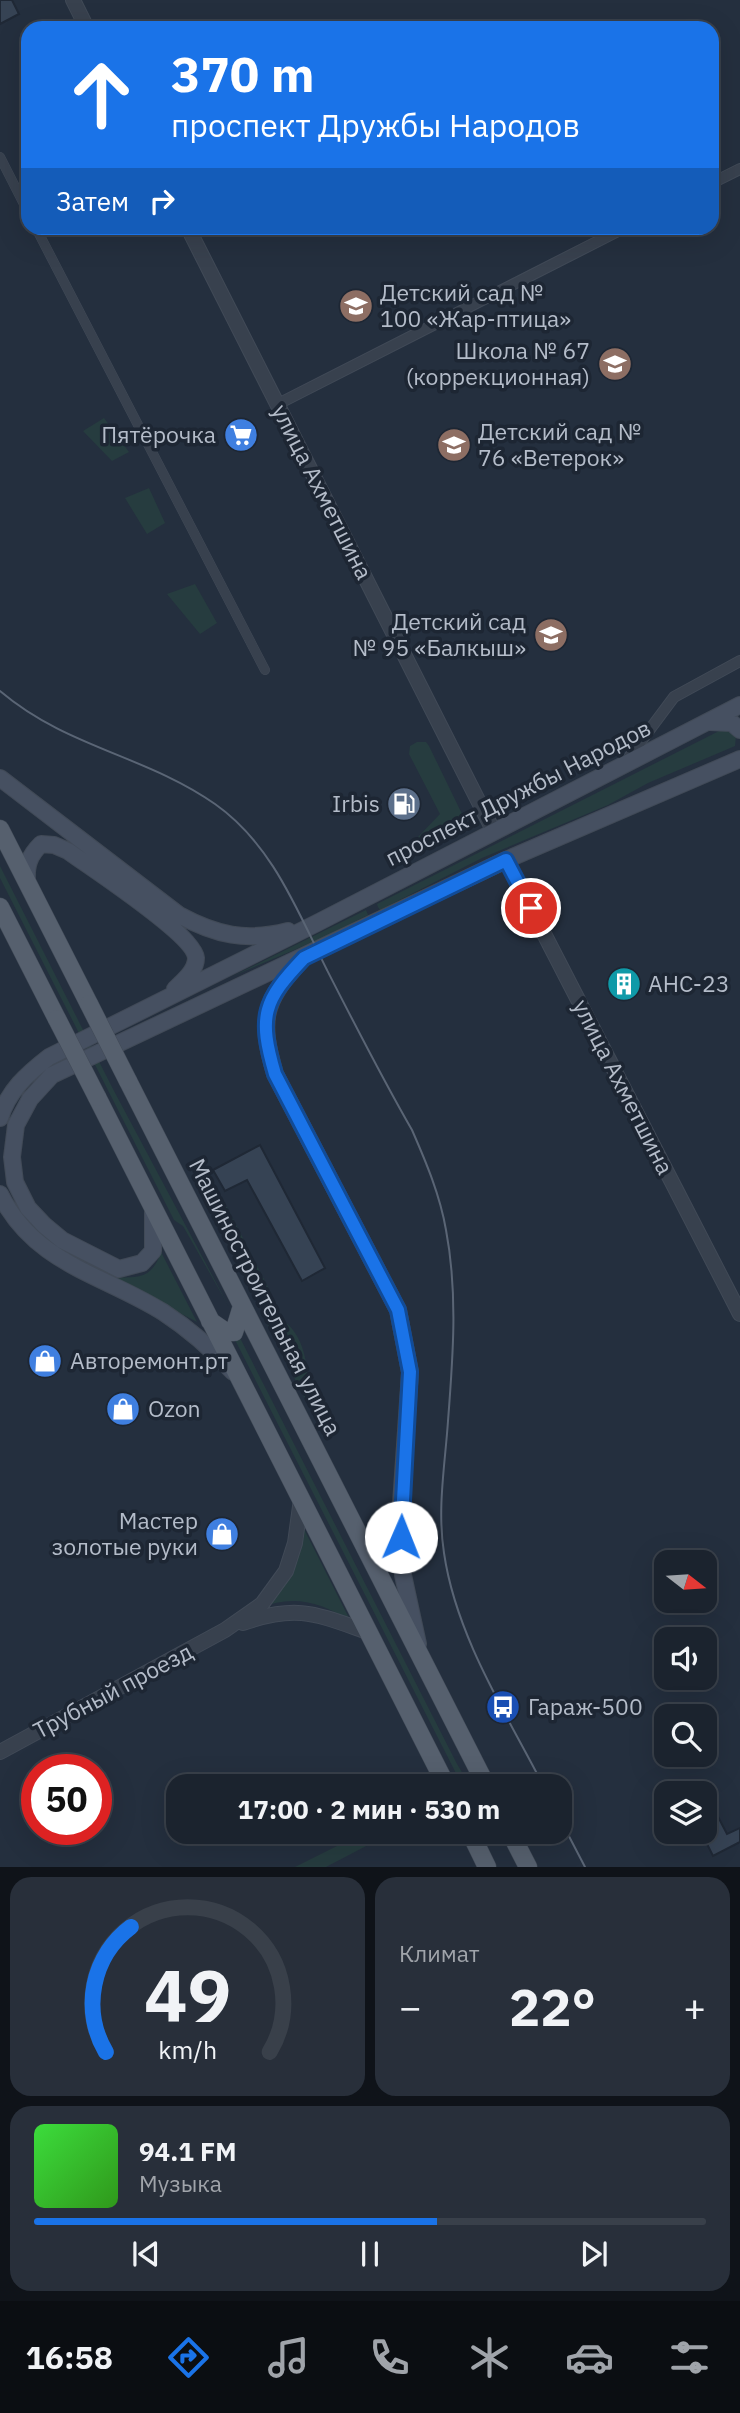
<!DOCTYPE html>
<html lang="ru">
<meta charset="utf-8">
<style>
body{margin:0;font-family:"IBM Plex Sans",sans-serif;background:#282f3a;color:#f1f3f6;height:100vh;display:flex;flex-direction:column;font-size:26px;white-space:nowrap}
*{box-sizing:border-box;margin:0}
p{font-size:23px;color:#a0a4aa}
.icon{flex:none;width:38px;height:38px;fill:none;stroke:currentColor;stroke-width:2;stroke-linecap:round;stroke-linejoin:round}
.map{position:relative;height:1867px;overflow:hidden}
.drawer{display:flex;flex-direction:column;gap:10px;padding:10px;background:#0f1319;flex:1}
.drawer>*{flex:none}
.banner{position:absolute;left:21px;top:21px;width:698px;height:214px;border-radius:21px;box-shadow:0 7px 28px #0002,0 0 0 2px #39404a;background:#1a73e8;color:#fff;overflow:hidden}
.needle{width:46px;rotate:107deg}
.fabs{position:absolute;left:654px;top:1550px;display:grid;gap:14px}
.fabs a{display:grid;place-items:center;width:63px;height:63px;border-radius:14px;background:#1b232e;box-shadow:0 7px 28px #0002,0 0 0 2px #39404a;font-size:35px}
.speed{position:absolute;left:21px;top:1754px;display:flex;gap:14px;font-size:35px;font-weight:700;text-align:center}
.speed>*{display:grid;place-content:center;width:91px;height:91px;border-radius:50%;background:#1b232e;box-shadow:0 7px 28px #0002,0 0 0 2px #39404a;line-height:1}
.speed .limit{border:10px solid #d22;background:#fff;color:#111}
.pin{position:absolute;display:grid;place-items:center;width:60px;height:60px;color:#fff;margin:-30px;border:4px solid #fff;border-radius:50%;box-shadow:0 2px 7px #0007}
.me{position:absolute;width:77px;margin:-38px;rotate:1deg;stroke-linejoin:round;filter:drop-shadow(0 0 5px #0008)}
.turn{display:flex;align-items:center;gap:24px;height:147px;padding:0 35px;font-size:32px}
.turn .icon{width:91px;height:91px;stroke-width:2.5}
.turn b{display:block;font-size:49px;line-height:60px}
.then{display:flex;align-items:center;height:66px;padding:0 35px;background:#0003;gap:14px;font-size:26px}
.big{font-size:52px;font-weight:700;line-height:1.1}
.drawer .tile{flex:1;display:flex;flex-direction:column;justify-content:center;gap:10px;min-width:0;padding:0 24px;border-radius:21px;background:#282f3a}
.drawer .dial{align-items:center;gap:0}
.dial svg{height:182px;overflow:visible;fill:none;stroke:#39404a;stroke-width:7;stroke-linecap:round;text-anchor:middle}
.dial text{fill:#f1f3f6;stroke:none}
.song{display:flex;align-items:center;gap:21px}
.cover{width:84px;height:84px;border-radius:10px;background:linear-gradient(135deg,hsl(120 70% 55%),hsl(110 70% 35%))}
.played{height:7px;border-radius:4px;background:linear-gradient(90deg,#1a73e8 60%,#39404a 60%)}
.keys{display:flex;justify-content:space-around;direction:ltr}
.heat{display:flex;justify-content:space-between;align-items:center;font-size:38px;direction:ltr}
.drawer .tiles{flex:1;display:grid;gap:10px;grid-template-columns:1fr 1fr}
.tile:last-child{grid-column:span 2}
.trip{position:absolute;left:166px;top:1774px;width:406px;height:70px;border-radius:21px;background:#1b232e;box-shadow:0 7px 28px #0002,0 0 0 2px #39404a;font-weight:700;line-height:70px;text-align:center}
.menu{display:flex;height:112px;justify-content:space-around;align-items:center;background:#0b0e12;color:#a0a4aa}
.menu .icon{width:49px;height:49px}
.menu .active{color:#1a73e8}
.menu b{font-size:32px;color:#f1f3f6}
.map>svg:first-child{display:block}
.green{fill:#263c3f}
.building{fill:#364354;stroke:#1f2835;stroke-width:2}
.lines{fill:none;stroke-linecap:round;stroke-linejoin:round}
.pedestrian-casing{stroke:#414a57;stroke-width:10}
.minor-casing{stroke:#414a57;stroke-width:12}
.tertiary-casing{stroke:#414a57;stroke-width:16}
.secondary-casing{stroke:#414a57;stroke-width:18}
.primary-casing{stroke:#414a57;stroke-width:19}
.pedestrian{stroke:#38414e;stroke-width:9}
.minor{stroke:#38414e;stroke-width:10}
.tertiary{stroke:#38414e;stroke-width:14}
.secondary{stroke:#465061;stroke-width:16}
.primary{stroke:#56606e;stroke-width:18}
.tram{stroke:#5a6575;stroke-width:2}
.primary-bridge-casing{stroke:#414a57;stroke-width:19;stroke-linecap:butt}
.primary-bridge{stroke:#56606e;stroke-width:18}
.route-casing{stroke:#114b97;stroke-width:18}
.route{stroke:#1a73e8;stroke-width:12}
.labels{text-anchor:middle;stroke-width:7;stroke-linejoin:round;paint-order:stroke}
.poi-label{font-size:23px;fill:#b4bcc9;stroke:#1d2633;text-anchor:start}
.street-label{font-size:23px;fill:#b4bcc9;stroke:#1d2633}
</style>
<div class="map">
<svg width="740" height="1867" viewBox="0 0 740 1867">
<rect width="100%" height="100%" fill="#242f3e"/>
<!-- green -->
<path class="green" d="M104,418L129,452L112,461L83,431Z
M149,488L165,523L147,534L125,498Z
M195,584L217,623L200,634L167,594Z
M723,729L736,736L735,746L648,783L608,805L482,858L380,910L378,907L377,904Z
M417,742H426L429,746L463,816L462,827L419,854L417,838L440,814L409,754L410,746Z
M0,866L113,1089L229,1307L183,1226L174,1220L0,878Z
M366,910L368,915L320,939L233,976Z
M220,1203L227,1207L271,1293L269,1300L260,1295L217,1211Z
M161,1252L197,1322L113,1278C135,1276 151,1282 161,1252Z
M262,1314C306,1317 310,1370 308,1405Z
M238,1334L457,1764L471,1787H463L233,1336Z
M303,1527L351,1622C323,1602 292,1594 260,1608Z
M365,1832H393L326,1867H295Z"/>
<!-- building -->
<path class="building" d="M0,0H12L19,14L0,24Z
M260,1145L325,1268L302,1281L247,1180L225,1191L213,1170Z
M714,1809L727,1834L740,1828V1842L713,1856L701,1832H705V1814Z"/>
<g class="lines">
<!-- pedestrian casing -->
<g class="pedestrian-casing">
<path id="pedestrian" d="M0,157L28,212
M36,228L265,670"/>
</g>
<!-- minor casing -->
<g class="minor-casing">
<path id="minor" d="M712,183L740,169
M278,404L624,228
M627,760L674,697L740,661"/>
</g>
<!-- tertiary casing -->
<g class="tertiary-casing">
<path id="tertiary" d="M73,0L87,28
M188,228L493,830
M506,860L740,1314
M243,1623C297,1604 316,1614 368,1632
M0,1752L225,1630L262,1604L286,1571L295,1543L301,1499"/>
</g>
<!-- secondary casing -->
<g class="secondary-casing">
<path id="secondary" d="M710,722L732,723L740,730
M0,778L179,915C216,935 246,942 288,931
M27,882C26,865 29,856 41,844L54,845L68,851C91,868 194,934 196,958C196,971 183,981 175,989
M299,963C262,1003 260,1022 275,1074L398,1310L410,1372L400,1518L403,1575L418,1644
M0,1118C8,1091 27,1074 49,1057L317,923L740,705
M0,1194C35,1264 102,1274 163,1312C189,1329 212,1349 233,1372
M153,1209V1251L142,1263L119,1269L62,1240L44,1225L28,1208L15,1182L12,1157L16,1125L30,1099L52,1075L506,860L740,759"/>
</g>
<!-- primary casing -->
<g class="primary-casing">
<path id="primary" d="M0,829L89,1004
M0,907L57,1019
M128,1081L487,1787
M97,1097L447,1787
M210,1321L226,1332H234L242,1306
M470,1832L487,1867
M510,1832L528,1867"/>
</g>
<!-- pedestrian -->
<use href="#pedestrian" class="pedestrian"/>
<!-- minor -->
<use href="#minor" class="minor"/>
<!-- tertiary -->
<use href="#tertiary" class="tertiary"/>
<!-- secondary -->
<use href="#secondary" class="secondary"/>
<!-- primary -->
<use href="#primary" class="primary"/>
<!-- tram -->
<path class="tram" d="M0,691C67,748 145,755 215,804C272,844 297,910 327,970C354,1023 382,1078 412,1130C426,1162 440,1195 446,1230C458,1293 453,1357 448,1421C445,1465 437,1509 444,1553C456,1636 506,1713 544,1787
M560,1819L585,1867"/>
<!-- primary-bridge casing -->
<g class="primary-bridge-casing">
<path id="primary-bridge" d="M89,1004L128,1081
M57,1019L97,1097"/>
</g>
<!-- primary-bridge -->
<use href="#primary-bridge" class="primary-bridge"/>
</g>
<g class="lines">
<!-- route casing -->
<g class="route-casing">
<path id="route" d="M401,1537L410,1372L398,1310L275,1074C258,1016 263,1001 304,958L506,860L531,908"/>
</g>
<!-- route -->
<use href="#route" class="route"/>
</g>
<!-- icons -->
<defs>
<g id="school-disc" transform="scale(1.75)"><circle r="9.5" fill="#8d6e63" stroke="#1d2633"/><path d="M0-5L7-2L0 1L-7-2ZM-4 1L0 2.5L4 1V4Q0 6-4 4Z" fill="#fff"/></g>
<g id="supermarket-disc" transform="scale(1.75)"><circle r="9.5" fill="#3f7fe0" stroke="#1d2633"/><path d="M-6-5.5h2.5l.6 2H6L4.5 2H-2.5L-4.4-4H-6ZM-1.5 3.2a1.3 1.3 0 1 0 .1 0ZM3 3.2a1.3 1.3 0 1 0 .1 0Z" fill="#fff"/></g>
<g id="fuel-disc" transform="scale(1.75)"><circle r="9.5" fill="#5c6f8a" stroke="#1d2633"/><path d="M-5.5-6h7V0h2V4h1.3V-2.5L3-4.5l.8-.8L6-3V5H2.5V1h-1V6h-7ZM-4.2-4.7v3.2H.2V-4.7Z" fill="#fff"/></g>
<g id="building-disc" transform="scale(1.75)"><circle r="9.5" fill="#0f9aa8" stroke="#1d2633"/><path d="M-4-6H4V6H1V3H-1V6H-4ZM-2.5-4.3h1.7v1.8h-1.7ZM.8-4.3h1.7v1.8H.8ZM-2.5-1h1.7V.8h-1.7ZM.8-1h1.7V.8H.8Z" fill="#fff"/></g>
<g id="shop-disc" transform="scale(1.75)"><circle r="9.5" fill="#3f7fe0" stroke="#1d2633"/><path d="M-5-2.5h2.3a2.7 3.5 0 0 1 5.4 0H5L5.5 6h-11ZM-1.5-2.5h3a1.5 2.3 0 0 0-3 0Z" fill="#fff"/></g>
<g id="bus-disc" transform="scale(1.75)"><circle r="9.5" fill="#1a4fb4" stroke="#1d2633"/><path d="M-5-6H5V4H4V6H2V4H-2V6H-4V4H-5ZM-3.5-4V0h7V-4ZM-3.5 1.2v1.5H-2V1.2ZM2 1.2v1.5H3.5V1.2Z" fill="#fff"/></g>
</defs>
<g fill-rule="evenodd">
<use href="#school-disc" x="356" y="306"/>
<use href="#school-disc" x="615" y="364"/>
<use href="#supermarket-disc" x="241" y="435"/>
<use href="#school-disc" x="454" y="445"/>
<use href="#school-disc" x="551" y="635"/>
<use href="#fuel-disc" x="404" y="804"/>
<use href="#building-disc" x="624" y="984"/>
<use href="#shop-disc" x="45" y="1361"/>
<use href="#shop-disc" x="123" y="1409"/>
<use href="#shop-disc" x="222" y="1534"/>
<use href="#bus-disc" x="503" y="1707"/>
</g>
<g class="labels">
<!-- poi labels -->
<g class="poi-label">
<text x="380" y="301">Детский сад №<tspan x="380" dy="26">100 «Жар-птица»</tspan></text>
<text x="590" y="359" text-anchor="end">Школа № 67<tspan x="590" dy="26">(коррекционная)</tspan></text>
<text x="478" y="440">Детский сад №<tspan x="478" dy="26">76 «Ветерок»</tspan></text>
<text x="216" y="443" text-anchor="end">Пятёрочка</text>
<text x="526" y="630" text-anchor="end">Детский сад<tspan x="526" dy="26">№ 95 «Балкыш»</tspan></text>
<text x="380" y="812" text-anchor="end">Irbis</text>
<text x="648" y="992">АНС-23</text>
<text x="70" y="1369">Авторемонт.рт</text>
<text x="148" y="1417">Ozon</text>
<text x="198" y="1529" text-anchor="end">Мастер<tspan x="198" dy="26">золотые руки</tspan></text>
<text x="528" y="1715">Гараж-500</text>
</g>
<!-- street labels -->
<g class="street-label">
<text transform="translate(322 492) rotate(63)" y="8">улица Ахметшина</text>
<text transform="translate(518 793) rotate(-27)" y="8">проспект Дружбы Народов</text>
<text transform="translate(623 1087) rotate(63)" y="8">улица Ахметшина</text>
<text transform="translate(265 1297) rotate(63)" y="8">Машиностроительная улица</text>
<text transform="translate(113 1691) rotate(-28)" y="8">Трубный проезд</text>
</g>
</g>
</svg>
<div class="fabs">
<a><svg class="needle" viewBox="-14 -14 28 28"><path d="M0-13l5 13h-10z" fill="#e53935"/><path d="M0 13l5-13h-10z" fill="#a0a4aa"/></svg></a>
<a><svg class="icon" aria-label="sound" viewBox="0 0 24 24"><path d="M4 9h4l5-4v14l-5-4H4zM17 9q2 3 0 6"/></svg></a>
<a><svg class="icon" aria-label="search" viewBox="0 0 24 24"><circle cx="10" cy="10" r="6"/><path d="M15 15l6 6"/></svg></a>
<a><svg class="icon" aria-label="layers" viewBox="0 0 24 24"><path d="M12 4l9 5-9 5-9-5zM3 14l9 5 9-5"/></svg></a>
</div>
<div class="speed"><div class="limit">50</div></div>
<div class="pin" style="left:531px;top:908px;background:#d93025"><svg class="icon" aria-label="arrive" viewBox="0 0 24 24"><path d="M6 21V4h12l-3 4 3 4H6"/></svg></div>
<svg class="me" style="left:401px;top:1537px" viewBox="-20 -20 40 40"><circle r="19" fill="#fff"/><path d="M0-13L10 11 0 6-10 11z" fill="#1a73e8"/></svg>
<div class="trip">17:00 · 2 мин · 530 m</div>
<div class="banner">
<div class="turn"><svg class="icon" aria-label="ahead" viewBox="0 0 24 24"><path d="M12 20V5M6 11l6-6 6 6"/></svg><div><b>370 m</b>проспект Дружбы Народов</div></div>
<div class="then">Затем<svg class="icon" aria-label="right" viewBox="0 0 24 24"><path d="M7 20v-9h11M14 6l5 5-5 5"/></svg></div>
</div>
</div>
<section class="drawer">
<div class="tiles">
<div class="tile dial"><svg viewBox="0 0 100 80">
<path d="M14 69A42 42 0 1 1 86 69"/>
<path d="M14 69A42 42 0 0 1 25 14" stroke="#1a73e8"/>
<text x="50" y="56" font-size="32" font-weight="700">49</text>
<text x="50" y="72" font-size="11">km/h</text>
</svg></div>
<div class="tile"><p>Климат</p>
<div class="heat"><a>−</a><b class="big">22°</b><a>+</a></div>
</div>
<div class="tile">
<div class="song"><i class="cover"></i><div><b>94.1 FM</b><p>Музыка</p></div></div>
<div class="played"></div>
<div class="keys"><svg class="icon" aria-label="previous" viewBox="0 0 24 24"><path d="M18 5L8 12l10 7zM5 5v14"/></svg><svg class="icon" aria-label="pause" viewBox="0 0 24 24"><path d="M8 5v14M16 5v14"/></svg><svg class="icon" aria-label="next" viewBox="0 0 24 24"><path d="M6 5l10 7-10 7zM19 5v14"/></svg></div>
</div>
</div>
</section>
<nav class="menu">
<b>16:58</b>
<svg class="icon active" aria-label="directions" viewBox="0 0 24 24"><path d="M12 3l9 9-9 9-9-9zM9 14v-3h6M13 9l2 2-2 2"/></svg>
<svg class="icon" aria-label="music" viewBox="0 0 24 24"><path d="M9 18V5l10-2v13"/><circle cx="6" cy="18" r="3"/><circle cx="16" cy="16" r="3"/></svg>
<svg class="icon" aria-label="phone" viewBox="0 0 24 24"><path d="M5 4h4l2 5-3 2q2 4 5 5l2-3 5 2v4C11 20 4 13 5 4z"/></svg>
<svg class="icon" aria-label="climate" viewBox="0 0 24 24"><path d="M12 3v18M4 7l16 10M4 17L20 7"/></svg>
<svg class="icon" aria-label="car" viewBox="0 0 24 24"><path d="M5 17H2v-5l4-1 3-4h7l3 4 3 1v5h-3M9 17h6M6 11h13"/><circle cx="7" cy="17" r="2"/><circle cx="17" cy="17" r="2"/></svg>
<svg class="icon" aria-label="filters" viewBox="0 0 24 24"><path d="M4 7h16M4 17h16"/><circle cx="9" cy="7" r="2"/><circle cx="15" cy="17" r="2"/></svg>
</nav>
